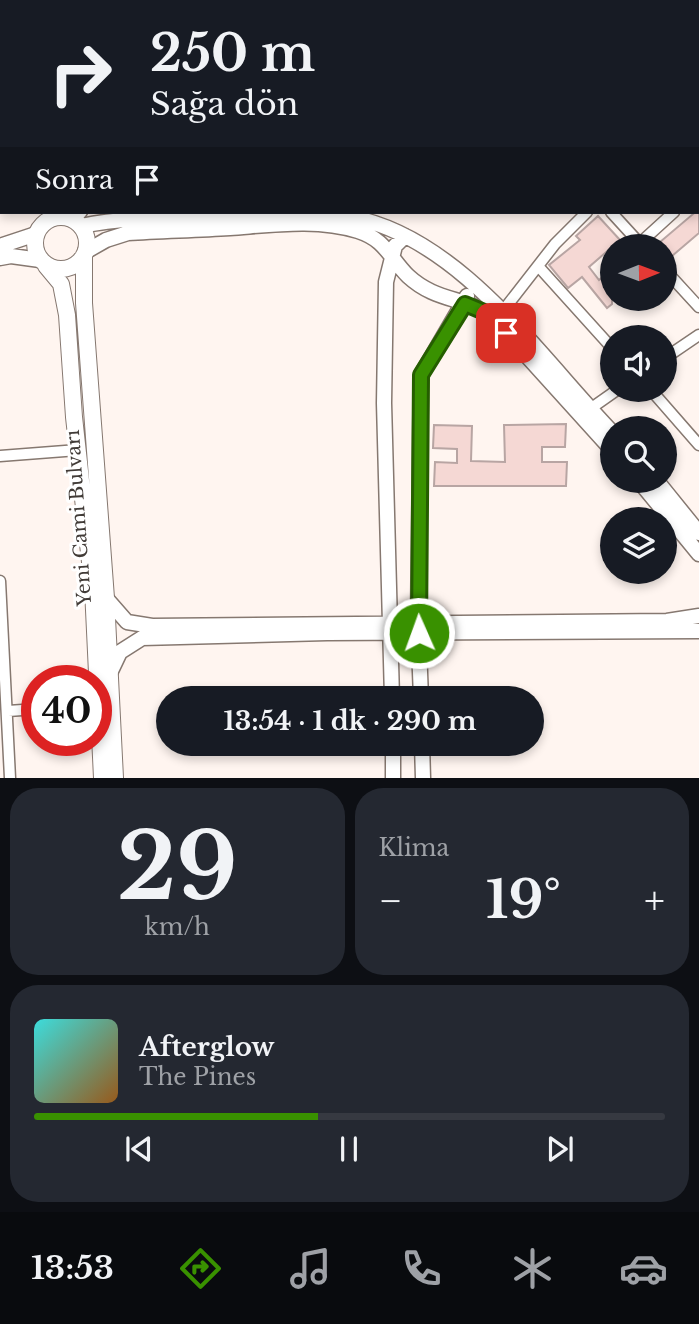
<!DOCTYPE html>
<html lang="tr">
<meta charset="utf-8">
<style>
body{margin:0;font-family:"Libre Baskerville",serif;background:#242831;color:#f1f3f6;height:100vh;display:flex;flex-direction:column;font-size:26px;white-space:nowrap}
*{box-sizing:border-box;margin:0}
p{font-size:23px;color:#9ea1a6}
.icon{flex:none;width:38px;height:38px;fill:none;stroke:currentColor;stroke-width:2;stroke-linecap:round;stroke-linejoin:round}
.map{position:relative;height:778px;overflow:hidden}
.details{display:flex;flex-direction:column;gap:10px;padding:10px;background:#0d0f14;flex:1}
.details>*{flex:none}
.top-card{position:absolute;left:0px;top:0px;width:700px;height:214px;box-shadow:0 4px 10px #0003;background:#171b24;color:#f1f3f6;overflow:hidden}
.needle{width:46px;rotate:89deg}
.tools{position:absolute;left:600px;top:234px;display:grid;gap:14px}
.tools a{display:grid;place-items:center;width:77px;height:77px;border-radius:50%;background:#171b24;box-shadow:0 4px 10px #0003;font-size:35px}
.speed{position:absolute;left:21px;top:665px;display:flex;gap:14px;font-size:35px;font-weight:700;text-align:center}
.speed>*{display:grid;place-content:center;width:91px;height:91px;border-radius:50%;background:#171b24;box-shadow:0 4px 10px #0003;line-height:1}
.speed .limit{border:10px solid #d22;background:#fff;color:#111}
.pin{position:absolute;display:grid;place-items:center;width:60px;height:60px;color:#fff;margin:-30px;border-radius:14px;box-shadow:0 4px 10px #0006}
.me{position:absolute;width:77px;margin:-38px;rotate:358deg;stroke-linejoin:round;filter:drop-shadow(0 0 5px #0008)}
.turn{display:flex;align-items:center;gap:24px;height:147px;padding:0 35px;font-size:32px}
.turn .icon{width:91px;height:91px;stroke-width:2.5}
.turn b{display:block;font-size:49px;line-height:60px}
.then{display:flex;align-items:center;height:66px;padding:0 35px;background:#0003;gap:14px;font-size:26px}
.big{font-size:52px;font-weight:700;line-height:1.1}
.details .widget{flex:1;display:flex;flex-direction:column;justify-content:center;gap:10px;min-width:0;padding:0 24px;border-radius:28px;background:#242831}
.details .dial{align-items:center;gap:0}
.dial b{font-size:91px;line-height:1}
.song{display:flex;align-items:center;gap:21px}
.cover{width:84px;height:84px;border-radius:10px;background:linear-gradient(135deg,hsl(180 70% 55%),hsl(30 70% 35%))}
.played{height:7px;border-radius:4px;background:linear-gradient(90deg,#399100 45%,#363941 45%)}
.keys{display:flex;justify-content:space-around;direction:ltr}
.heat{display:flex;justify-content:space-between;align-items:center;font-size:38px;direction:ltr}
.details .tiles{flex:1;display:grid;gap:10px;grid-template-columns:1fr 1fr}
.widget:last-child{grid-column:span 2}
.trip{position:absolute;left:156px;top:686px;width:388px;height:70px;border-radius:35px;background:#171b24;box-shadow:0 4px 10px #0003;font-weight:700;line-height:70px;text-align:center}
.menu{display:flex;height:112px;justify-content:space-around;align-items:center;background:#090b0e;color:#9ea1a6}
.menu .icon{width:49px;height:49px}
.menu .active{color:#399100}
.menu b{font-size:32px;color:#f1f3f6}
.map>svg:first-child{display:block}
.building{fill:#f5d8d4;stroke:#b8a5a3;stroke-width:2}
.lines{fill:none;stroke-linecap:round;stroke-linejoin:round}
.lane-casing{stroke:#867870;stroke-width:8}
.street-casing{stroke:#867870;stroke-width:13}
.secondary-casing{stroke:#867870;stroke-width:17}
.primary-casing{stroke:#867870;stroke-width:18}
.lane{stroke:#fff;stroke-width:5}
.street{stroke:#fff;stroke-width:10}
.secondary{stroke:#fff;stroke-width:14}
.primary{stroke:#fff;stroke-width:16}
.route-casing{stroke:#255e00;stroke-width:18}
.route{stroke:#399100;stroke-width:12}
.labels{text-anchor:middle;stroke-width:6;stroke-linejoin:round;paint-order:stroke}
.street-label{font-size:19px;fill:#413b37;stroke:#fff}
</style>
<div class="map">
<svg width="699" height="778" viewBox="0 0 699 778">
<rect width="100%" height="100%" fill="#fff5f0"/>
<!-- building -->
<path class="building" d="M699,209V233L672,256L660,242Z
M598,216L620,240L589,267L599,280L612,269V304L607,308L582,277L568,288L549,265L580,240L576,236Z
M566,424L565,447H542V462H567L566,486H434L435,462L457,463V449L433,448L434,425L472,426L471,461L505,462L504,425Z"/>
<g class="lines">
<!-- lane casing -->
<g class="lane-casing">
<path id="lane" d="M136,0V2"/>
</g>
<!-- street casing -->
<g class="street-casing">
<path id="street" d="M262,0L263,2
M336,0L338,2
M403,0L405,2
M471,0L473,2
M551,0L553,2
M615,0L616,2
M697,0L699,3
M324,2V0
M698,87L699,86
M0,159L2,158
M698,167L699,168
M698,190L699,189
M611,212L643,247
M74,221L82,212
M640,243L674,212
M538,266L612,348
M665,270L699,307
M502,312L555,244L587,212
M665,358L699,335
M651,390L699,445
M590,409L617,390
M0,456L78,450
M0,581L10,778
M8,711L37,709"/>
</g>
<!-- secondary casing -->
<g class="secondary-casing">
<path id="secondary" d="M81,226C129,216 180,218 229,216C269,214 311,210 351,217C459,237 539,356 612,432
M0,246L36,234
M85,252L106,240L128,233C162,231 196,230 230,228C271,225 317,218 358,231C386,240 389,257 408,276C435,301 462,297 489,314L612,450
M0,258L11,256L40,260
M639,481L699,554
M657,481L699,533
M106,598L127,622L152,626L667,621L699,616
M110,673L120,652L142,638L327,633L699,631
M392,698L384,403L386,282L395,246L405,236
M421,698L418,621L421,375L467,296
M393,744V778
M422,744L423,778"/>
</g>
<!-- primary casing -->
<g class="primary-casing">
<path id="primary" d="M13,0L14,2
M28,0V2
M35 243a26 26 0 1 1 52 0a26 26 0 1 1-52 0Z
M84,255V303L106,598L115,778
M46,266L61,284L67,315L74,417L93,589L102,778"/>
</g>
<!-- lane -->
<use href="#lane" class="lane"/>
<!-- street -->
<use href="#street" class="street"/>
<!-- secondary -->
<use href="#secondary" class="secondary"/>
<!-- primary -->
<use href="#primary" class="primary"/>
</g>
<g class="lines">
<!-- route casing -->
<g class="route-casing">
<path id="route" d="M419,633L421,375L465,304L489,314L506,333"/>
</g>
<!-- route -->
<use href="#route" class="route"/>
</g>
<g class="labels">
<!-- street labels -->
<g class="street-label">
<text transform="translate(78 518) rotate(-94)" y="7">Yeni Cami Bulvarı</text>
</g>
</g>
</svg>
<div class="tools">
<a><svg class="needle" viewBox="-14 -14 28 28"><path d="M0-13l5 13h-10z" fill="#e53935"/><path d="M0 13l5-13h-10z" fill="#9ea1a6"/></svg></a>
<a><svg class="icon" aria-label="sound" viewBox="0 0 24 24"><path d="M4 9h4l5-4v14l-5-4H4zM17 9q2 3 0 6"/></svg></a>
<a><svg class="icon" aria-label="search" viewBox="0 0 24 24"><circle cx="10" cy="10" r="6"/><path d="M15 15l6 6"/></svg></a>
<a><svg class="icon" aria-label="layers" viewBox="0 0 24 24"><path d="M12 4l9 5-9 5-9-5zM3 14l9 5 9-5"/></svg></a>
</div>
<div class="speed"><div class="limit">40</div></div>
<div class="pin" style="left:506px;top:333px;background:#d93025"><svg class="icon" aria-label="arrive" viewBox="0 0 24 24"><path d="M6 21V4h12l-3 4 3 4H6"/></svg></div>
<svg class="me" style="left:419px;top:633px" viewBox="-20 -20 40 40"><circle r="17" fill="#399100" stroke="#fff" stroke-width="3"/><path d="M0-11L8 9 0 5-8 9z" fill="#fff"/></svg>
<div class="trip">13:54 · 1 dk · 290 m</div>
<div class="top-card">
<div class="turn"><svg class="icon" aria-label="right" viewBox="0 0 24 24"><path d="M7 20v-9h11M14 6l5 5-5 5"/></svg><div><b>250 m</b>Sağa dön</div></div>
<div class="then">Sonra<svg class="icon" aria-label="arrive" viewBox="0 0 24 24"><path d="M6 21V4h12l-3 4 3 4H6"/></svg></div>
</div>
</div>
<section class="details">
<div class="tiles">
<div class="widget dial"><b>29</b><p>km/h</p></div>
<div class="widget"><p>Klima</p>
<div class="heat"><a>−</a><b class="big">19°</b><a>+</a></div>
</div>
<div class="widget">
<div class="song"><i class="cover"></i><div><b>Afterglow</b><p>The Pines</p></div></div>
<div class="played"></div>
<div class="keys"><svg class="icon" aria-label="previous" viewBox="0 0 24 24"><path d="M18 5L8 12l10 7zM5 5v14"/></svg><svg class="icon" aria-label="pause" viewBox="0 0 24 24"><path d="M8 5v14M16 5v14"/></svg><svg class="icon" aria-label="next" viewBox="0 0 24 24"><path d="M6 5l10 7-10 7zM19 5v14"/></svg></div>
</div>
</div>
</section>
<nav class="menu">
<b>13:53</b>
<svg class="icon active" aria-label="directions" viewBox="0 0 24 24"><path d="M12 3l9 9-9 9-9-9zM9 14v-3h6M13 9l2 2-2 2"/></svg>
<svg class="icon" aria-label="music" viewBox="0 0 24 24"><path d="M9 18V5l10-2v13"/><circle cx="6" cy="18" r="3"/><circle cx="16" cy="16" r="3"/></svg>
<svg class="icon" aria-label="phone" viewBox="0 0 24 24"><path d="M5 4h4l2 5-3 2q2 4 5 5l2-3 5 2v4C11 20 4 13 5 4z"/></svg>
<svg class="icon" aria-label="climate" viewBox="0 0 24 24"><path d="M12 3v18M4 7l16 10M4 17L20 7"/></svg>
<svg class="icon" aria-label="car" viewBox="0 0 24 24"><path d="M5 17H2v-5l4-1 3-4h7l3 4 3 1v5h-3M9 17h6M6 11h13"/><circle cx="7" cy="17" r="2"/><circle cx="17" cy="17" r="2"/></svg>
</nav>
